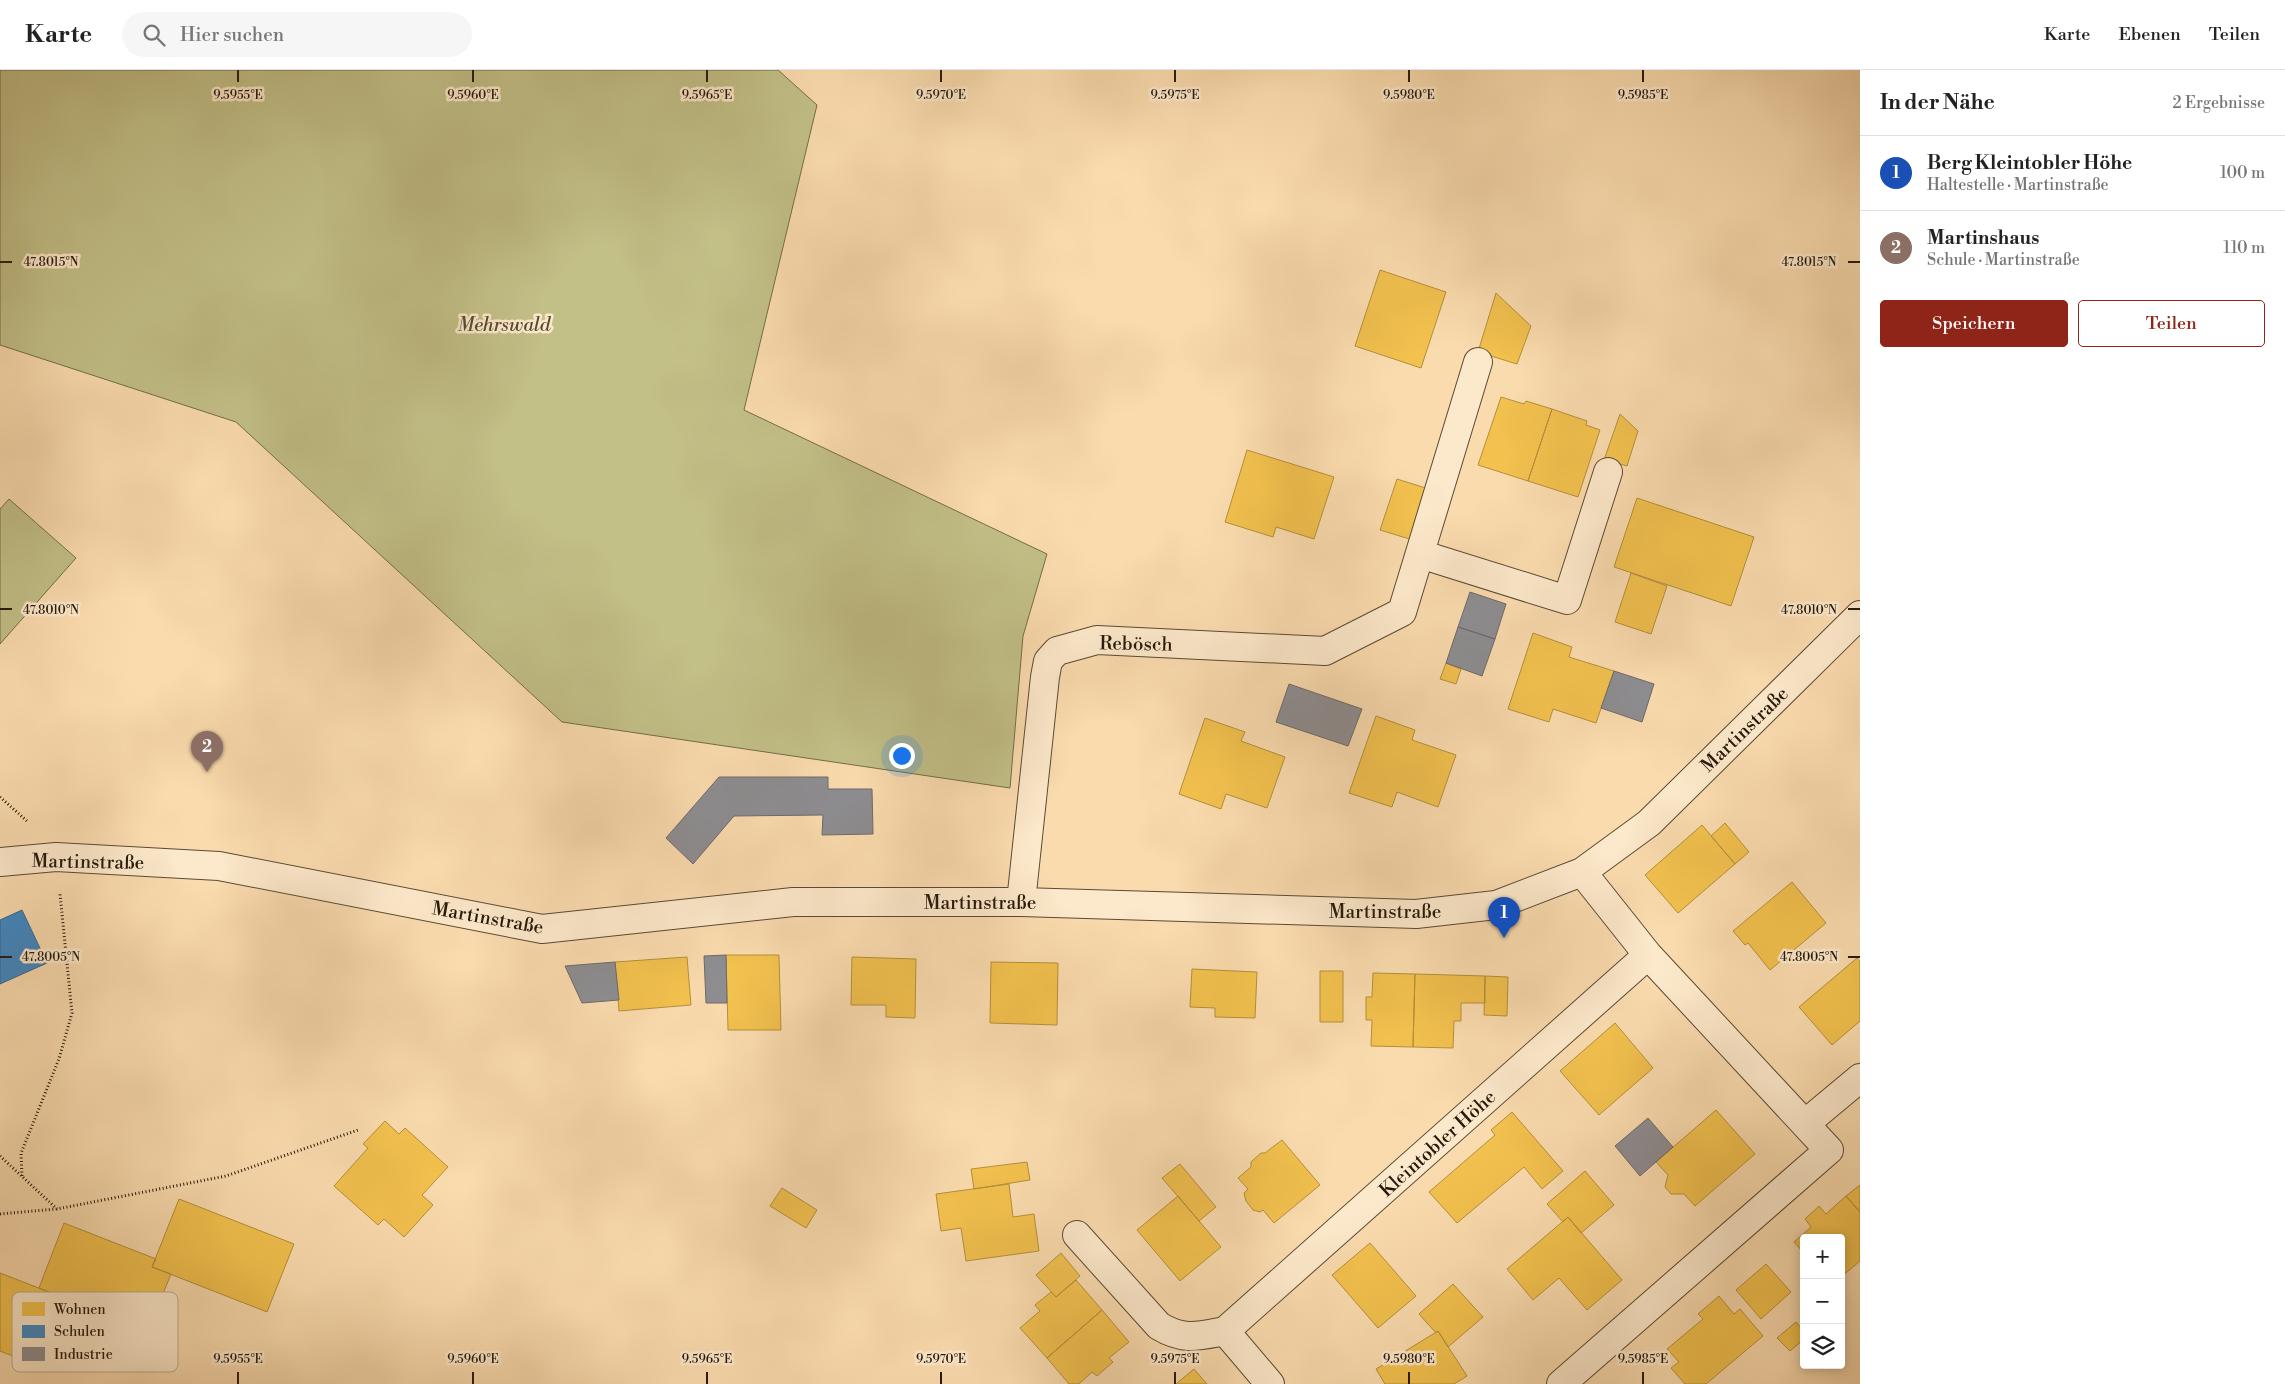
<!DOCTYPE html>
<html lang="de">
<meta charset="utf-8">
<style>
:root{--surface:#fff;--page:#f6f6f6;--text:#222;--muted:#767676;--line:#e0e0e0;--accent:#8f2418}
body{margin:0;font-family:"Libre Bodoni",serif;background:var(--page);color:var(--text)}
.controls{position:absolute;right:15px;bottom:15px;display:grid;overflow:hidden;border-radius:5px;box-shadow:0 2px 12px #0003}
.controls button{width:45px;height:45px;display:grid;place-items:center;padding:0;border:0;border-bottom:1px solid var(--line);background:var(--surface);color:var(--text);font:25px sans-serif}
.you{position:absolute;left:901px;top:685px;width:18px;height:18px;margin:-12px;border:4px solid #fff;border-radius:50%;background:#1a73e8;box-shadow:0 0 0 8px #1a73e833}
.badge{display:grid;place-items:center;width:32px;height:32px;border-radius:50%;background:var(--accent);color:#fff;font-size:16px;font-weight:700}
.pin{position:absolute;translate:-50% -41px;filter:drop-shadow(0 1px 2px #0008)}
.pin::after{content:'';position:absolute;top:26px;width:18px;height:15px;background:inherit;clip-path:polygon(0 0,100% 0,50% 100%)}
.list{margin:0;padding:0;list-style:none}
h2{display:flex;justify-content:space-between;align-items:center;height:65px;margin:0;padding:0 20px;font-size:21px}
h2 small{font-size:16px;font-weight:400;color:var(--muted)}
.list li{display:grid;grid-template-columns:32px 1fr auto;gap:15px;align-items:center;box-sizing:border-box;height:75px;padding:0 20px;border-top:1px solid var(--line)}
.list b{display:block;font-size:19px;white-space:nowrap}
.list p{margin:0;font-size:16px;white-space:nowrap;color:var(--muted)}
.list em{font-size:16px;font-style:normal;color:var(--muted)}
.actions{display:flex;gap:10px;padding:15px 20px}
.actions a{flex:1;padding:11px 0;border:1px solid var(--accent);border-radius:5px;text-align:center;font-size:18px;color:var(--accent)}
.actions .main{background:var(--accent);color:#fff}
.icon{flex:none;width:28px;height:28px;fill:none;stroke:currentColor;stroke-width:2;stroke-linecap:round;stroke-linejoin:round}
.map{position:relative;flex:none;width:1860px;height:1314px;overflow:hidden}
header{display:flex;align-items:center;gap:30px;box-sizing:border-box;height:70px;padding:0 25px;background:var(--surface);border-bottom:1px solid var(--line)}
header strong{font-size:24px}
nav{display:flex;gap:28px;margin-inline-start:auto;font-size:18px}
.search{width:350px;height:45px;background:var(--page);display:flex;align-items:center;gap:12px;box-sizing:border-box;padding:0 18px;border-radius:28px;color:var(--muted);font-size:19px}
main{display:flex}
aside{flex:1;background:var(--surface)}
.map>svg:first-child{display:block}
.green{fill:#c2bf87;stroke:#746c4a}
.homes{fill:#f2c14e;stroke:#b48f3a}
.schools{fill:#3f88c5;stroke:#37678e}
.industry{fill:#8d8d92;stroke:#6e6a6a}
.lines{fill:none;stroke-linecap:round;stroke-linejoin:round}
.minor-casing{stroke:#5a4a34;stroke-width:30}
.path{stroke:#25190c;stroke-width:3;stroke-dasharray:1 2.5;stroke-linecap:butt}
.minor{stroke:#fce8ca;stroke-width:28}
.ticks{fill:none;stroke:#25190c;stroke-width:2}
.labels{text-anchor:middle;stroke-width:5;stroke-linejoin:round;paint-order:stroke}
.park-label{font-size:19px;font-style:italic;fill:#544b31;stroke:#fce8ca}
.street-label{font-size:19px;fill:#25190c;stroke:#fce8ca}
.key{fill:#fce8ca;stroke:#bcaa91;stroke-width:1}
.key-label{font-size:14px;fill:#25190c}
.ticks-label{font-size:12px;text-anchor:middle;fill:#25190c;stroke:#fce8ca;stroke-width:5;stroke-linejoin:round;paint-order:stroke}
</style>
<header>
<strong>Karte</strong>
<div class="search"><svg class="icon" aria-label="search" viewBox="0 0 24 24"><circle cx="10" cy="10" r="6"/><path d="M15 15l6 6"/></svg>Hier suchen</div>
<nav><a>Karte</a><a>Ebenen</a><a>Teilen</a></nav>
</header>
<main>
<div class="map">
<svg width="1860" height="1314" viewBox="0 0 1860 1314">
<rect width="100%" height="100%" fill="#fadbae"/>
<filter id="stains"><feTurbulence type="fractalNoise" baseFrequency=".004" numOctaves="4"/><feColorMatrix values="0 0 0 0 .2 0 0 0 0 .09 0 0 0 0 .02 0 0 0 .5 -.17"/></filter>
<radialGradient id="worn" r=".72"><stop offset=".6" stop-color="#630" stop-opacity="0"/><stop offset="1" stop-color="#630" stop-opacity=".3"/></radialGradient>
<path class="green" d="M0,0h778l39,35 -73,305 303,144 -24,82 -13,152 -448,-66 -326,-300 -236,-77z
M9,429l67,59 -76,86v-135z"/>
<path class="homes" d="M1380,200l66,22 -25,76 -66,-22z
M1496,223l35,33 -14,38 -39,-12z
M1501,327l23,7 2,-3 26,8 -24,72 -50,-16z
M1552,339l35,12 -1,4 14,5 -22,67 -50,-16z
M1620,344l18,17 -11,35 -23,-6z
M1247,380l87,27 -20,62 -38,-12 -3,10 -48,-15z
M1397,409l35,11 -16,51 -36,-11z
M1637,428l117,39 -23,69 -117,-39z
M1631,503l36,13 -16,48 -36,-12z
M1533,563l39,14 -3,10 45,14 -18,52 -43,-14 -4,13 -41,-13z
M1446,593l15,6 -5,15 -16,-5z
M1376,646l39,14 -3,10 44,15 -18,52 -41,-15 -5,15 -43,-14z
M1205,648l40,14 -4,9 44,16 -18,51 -41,-14 -5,15 -42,-15z
M1725,753l24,29 -14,12 -24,-28z
M1702,755l33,39 -57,49 -33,-38z
M1792,812l34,41 -56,47 -22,-27 -3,2 -12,-14z
M726,885h53l2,75h-53z
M687,887l4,48 -72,6 -4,-49z
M852,887l64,2 -1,59 -29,-1v-12h-35z
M1857,888l3,4v59l-28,24 -33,-38z
M991,892l67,1 -1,62 -67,-2z
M1192,899l65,3 -2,46 -40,-1v-9l-25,-1z
M1320,901h23v51h-23z
M1373,903l42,1 -2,73 -42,-1 1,-26h-6v-23h6z
M1415,904l70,2v27h-24v18h-7l-1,27 -40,-1z
M1485,906l23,1 -1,39 -23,-1z
M1615,953l38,45 -54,47 -39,-44z
M1716,1040l39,44 -60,52 -11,-12h-13l-6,-7 3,-12 -12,-13z
M1512,1042l51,59 -21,18 -18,-22 -67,56 -28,-31 66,-57 -4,-5z
M385,1051l14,13 6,-6 43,39 -26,28 11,10 -29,32 -20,-18 -6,6 -44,-39 34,-38 -5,-4z
M1282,1070l38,45 -46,38 -11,-13 -3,2 -7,-2 -7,-9 -2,-8 4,-4 -10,-11 13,-11v-5l10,-9h4z
M1027,1092l3,18 -56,9 -3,-20z
M1180,1094l36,43 -17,14 -37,-43z
M1585,1101l29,34 -33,28 -13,-16 -5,5 -16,-18z
M1009,1114l4,33 21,-3 5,37 -73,10 -5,-33 -20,3 -5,-37z
M1860,1115v27l-14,-16z
M782,1118l35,22 -11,18 -36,-22z
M1178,1126l43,51 -41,34 -43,-51z
M1846,1126l14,16v49l-19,16v-39h-37v15l-10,-11 17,-15 -6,-8 14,-13 7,8z
M179,1129l115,45 -27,68 -115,-45z
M1568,1147l54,63 -35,30 -28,-32 -26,22 -26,-31z
M64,1153l92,36 -4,8 19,7 -23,57 -109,-43z
M1370,1173l46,53 -38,32 -46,-53z
M1061,1183l19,23 -24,21 -20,-22z
M1766,1194l25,28 -30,27 -25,-29z
M0,1203l62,24 -27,68 -35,-14z
M1076,1210l26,30 -55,48 -27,-30 20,-17 -5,-6 16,-13 5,5z
M1453,1214l30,33 -35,30 -10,-16 -2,2 -17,-19z
M1719,1226l15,18 6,-5 23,27 -57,48h-21l-14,-16 8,-6 -12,-13 36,-30 -5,-5z
M1102,1240l27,32 -20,16 4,4 -16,14 -5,-4 -13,12h-10l-22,-26z
M1796,1252l8,9v8l-14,12 -13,-13z
M1438,1261l29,45 -13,8h-69l-9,-15z
M1194,1299l13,15h-31z"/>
<path class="schools" d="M22,840l25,53 -47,21v-64z"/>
<path class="industry" d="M1470,522l36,12 -11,35 -37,-12z
M1458,557l37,12 -13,37 -36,-13z
M1614,601l40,13 -12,38 -41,-14z
M1289,614l73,25 -14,37 -72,-24z
M719,707h109v12h44l1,45 -51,1 1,-20 -89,1 -41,48 -27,-26z
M726,885l1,48h-21l-2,-47z
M615,892l4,38 -37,3 -17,-37z
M1648,1048l25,29 -33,29 -25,-30z"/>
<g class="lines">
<g class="minor-casing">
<path id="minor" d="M1420,484l147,46 41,-128
M0,792l56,-5 163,9 323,63 251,-27h228l395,12 80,-9 86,-33 67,-49 211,-208
M1021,832l24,-225 3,-16 9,-10 40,-11 228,11 77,-39 76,-250
M1806,1053l54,-45
M1077,1165l82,91c25,15 39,10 66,5
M1270,1314l-45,-53 423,-376
M1561,1314l268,-234 -181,-195 -66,-83"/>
</g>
<path class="path" d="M0,727l28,25
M0,1086l57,53 169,-33 132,-46
M22,1106l-1,-23 38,-94 13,-46 -12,-119
M0,1144l56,-5"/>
<use href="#minor" class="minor"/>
</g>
<path class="ticks" d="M238,0v12M473,0v12M707,0v12M941,0v12M1175,0v12M1409,0v12M1643,0v12M0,192h12M1848,192h12M0,539h12M1848,539h12M0,887h12M1848,887h12M238,1302v12M473,1302v12M707,1302v12M941,1302v12M1175,1302v12M1409,1302v12M1643,1302v12"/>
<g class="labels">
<g class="park-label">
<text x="504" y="261">Mehrswald</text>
</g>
<g class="street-label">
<text transform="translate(1136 573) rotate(1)" y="7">Rebösch</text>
<text transform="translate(1744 659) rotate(-44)" y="7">Martinstraße</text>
<text transform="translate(88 791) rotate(1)" y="7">Martinstraße</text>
<text x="980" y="839">Martinstraße</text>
<text x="1385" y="848">Martinstraße</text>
<text transform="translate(488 847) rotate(10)" y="7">Martinstraße</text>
<text transform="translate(1437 1073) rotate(-42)" y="7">Kleintobler Höhe</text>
</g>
</g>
<rect x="12" y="1222" width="166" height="80" rx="8" class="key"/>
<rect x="22" y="1232" width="23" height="14" fill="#f2c14e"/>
<rect x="22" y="1255" width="23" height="13" fill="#3f88c5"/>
<rect x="22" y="1277" width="23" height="14" fill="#8d8d92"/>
<g class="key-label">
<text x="54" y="1244">Wohnen</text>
<text x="54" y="1266">Schulen</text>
<text x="54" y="1289">Industrie</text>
</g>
<g class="ticks-label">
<text x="238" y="29">9.5955°E</text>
<text x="473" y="29">9.5960°E</text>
<text x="707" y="29">9.5965°E</text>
<text x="941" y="29">9.5970°E</text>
<text x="1175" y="29">9.5975°E</text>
<text x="1409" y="29">9.5980°E</text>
<text x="1643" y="29">9.5985°E</text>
<text x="51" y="196">47.8015°N</text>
<text x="1809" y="196">47.8015°N</text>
<text x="51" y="544">47.8010°N</text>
<text x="1809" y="544">47.8010°N</text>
<text x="51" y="891">47.8005°N</text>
<text x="1809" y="891">47.8005°N</text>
<text x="238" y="1293">9.5955°E</text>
<text x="473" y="1293">9.5960°E</text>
<text x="707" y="1293">9.5965°E</text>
<text x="941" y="1293">9.5970°E</text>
<text x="1175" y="1293">9.5975°E</text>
<text x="1409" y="1293">9.5980°E</text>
<text x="1643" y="1293">9.5985°E</text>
</g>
<rect width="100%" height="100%" filter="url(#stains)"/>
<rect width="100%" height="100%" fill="url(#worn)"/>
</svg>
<div class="controls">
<button>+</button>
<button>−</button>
<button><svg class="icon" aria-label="layers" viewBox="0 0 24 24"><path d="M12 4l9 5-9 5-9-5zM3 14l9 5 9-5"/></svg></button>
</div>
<div class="you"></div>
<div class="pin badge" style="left:1504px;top:868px;background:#1a4fb4">1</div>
<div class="pin badge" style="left:207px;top:702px;background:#8d6e63">2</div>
</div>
<aside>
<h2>In der Nähe<small>2 Ergebnisse</small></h2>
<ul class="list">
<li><span class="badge" style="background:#1a4fb4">1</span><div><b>Berg Kleintobler Höhe</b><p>Haltestelle · Martinstraße</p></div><em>100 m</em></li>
<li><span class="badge" style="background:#8d6e63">2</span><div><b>Martinshaus</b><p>Schule · Martinstraße</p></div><em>110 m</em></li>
</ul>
<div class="actions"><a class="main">Speichern</a><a>Teilen</a></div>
</aside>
</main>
